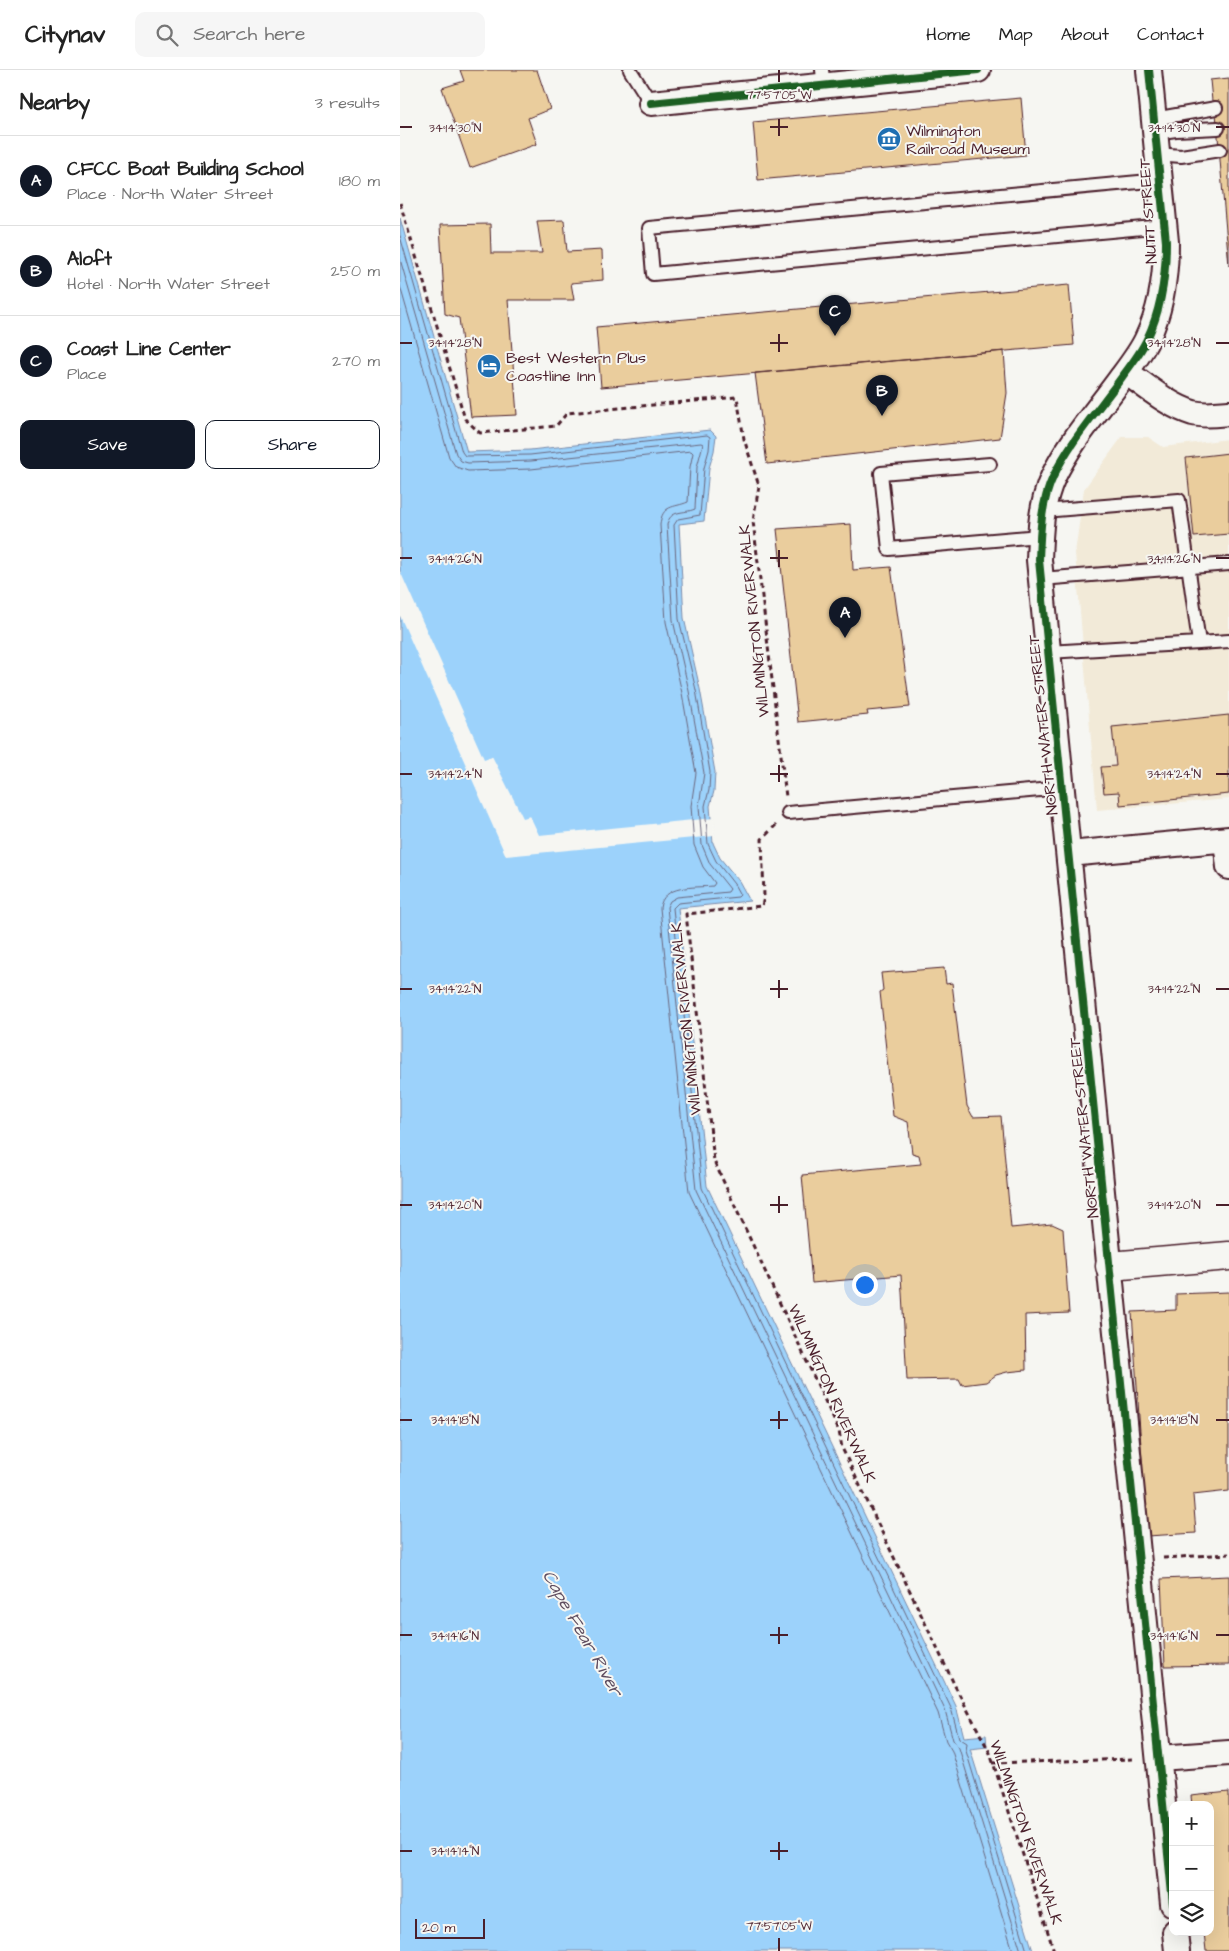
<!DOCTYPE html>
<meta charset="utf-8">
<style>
:root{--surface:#fff;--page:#f6f6f6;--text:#222;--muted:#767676;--line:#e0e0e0;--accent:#111827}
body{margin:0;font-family:"Architects Daughter",sans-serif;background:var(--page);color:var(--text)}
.controls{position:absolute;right:15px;bottom:15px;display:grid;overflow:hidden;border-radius:10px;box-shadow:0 5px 20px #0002}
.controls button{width:45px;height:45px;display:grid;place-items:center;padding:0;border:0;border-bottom:1px solid var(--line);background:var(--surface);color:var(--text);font:25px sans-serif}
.scale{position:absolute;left:15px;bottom:12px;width:70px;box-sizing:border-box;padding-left:5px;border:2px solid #4a1f2b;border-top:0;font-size:14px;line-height:18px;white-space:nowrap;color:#4a1f2b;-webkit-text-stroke:4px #f6f6f2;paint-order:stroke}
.you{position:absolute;left:464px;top:1214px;width:18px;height:18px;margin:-12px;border:4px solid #fff;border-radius:50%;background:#1a73e8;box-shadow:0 0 0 8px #1a73e833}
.badge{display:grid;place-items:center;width:32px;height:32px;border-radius:50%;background:var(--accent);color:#fff;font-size:16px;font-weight:700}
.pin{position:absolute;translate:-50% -41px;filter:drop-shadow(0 1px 2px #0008)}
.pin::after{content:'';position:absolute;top:26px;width:18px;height:15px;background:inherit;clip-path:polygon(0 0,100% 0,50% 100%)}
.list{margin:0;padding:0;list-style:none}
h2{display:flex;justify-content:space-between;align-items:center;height:65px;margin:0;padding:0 20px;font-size:21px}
h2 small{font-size:16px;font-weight:400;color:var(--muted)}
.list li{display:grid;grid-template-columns:32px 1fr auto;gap:15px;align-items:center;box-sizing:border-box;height:90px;padding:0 20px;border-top:1px solid var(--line)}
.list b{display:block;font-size:19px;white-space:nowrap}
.list p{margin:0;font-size:16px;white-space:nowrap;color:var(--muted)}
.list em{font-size:16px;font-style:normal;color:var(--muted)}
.actions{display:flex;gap:10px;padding:15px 20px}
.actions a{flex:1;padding:11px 0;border:1px solid var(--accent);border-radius:10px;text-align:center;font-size:18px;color:var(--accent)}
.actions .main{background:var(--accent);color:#fff}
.icon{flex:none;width:28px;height:28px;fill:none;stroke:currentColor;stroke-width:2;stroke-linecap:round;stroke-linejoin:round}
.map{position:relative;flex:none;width:829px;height:1881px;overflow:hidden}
header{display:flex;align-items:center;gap:30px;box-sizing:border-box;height:70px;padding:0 25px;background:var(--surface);border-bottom:1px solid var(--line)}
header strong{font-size:24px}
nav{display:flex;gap:28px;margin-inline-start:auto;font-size:18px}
.search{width:350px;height:45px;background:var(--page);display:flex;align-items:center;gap:12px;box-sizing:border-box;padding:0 18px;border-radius:10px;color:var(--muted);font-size:19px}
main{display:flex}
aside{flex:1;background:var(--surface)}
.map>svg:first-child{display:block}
.built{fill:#f2ead8}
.water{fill:#9cd2fb;stroke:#7b8aa8}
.pier{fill:#f6f6f2}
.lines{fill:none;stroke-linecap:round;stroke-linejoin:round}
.shore{stroke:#6b677e;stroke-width:1}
.building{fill:#eacd9d;stroke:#4a1f2b}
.lane-casing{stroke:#4a1f2b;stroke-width:16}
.street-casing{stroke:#4a1f2b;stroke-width:28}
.secondary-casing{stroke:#4a1f2b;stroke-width:31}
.path{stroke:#4a1f2b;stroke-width:3;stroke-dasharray:5 4;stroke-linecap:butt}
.lane{stroke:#f6f6f2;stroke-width:12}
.street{stroke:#f6f6f2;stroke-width:24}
.secondary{stroke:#f6f6f2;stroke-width:28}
.cycleway-casing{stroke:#f6f6f2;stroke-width:11}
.cycleway{stroke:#1b5e20;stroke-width:8}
.ticks{fill:none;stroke:#4a1f2b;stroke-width:2}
.labels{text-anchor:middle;stroke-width:4;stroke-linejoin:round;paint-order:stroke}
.poi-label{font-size:16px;fill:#4a1f2b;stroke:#f6f6f2;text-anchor:start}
.street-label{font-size:16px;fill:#4a1f2b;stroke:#f6f6f2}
.water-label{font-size:18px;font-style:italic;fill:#5e4c5f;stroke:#f6f6f2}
.ticks-label{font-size:12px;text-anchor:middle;fill:#4a1f2b;stroke:#f6f6f2;stroke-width:4;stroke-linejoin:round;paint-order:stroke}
</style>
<header>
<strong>Citynav</strong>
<div class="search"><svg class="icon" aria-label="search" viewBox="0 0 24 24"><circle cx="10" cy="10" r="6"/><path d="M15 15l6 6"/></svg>Search here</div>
<nav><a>Home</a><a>Map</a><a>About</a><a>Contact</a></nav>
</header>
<main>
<aside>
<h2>Nearby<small>3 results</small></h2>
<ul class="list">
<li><span class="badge">A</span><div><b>CFCC Boat Building School</b><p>Place · North Water Street</p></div><em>180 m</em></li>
<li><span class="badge">B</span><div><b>Aloft</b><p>Hotel · North Water Street</p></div><em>250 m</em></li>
<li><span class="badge">C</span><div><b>Coast Line Center</b><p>Place</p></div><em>270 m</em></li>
</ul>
<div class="actions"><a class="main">Save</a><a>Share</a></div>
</aside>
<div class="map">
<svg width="829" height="1881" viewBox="0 0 829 1881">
<rect width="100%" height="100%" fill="#f6f6f2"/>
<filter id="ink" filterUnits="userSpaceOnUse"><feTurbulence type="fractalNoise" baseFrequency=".02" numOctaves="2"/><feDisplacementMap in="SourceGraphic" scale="10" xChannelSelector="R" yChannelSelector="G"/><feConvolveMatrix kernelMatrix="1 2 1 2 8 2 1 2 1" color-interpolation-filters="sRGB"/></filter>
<g filter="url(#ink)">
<path class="built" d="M722,367h26l15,10 66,-8v360l-132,11 -22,-257 9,-64z"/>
<path class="water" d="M0,148l67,234 63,-2 180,-20 6,6 -2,15 -5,17 -5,53 -25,3 5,94 16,71 15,83 -1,19 -4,15 3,37 7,15 19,23 11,20 -72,7 29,278 249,520 8,31 22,-2 1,12 -17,2 63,202h-633z"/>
<path class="pier" d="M0,501l84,188 8,-3 31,62 7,-2 9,19 175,-17 1,18 -209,20 -106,-240z"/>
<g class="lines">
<path class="shore" d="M0,166l62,216 3,4 65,-1 177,-20 3,2 -1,13 -5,18 -4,47 -22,4 -4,6 5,94 17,71 14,82 -1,18 -4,16 3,38 8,17 18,23 6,11 -2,2 -60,6 -5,5 29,280 249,520 8,30 8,5 -1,8 61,200
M0,189l56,195 5,7 7,2 63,-2 170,-18 2,1 -6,23 -2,42c-11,5 -25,0 -28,16l6,95 16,71 15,82 -5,33 3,39 8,19 20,25 -2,3 -51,5 -7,4 -3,6 29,283 249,520 8,30 6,8 62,203
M0,216l49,171 7,10 12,4 63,-2 160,-18 2,2 -3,14 -2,35c-14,6 -26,2 -28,23l6,97 16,71 14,80 -5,33 3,39 9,22 12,16 -2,3c-19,2 -50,-2 -53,22l29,284 249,521 8,28 6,10 61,200"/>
</g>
<path class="building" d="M60,0h77l13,39 -22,9 9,26 -67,24 -28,-80 22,-7z
M829,8v188l-14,-165h-3l-2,-21z
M621,28l5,57 -268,25 -5,-58z
M164,150l3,32 35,-2 1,30 -32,3 3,17h-66l9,115 -46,2 -12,-99 -14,-4 -5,-89 50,-1 1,29h51l-5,-32z
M669,215l5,60 -473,42 -5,-60z
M604,281l3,42 -7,45 -233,26 -12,-91z
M829,383v81l-35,3 -8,-79z
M451,454l2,46 38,-3 19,140 -43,4 1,4 -70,7 -21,-193z
M829,645v79l-109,11 -1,-13 -15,1 -3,-26 15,-1 -4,-39z
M544,898l2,16 6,-1 15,123 6,11 28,-1 10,112 41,-4 11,5 6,84 -44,2 1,55 -19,2 -11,3 -10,7 -24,3 -3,-6 -52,1 -6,-105 -89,8 -10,-108 119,-11 -2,-9 -7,-2 -4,-31 -15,-6 -13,-124 3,-2 -2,-17z
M829,1222v199l-36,4 3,38 -49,3 -15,-224 44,-2v-16z
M829,1506v89l-64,1 -4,-87z
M829,1722v159h-23l-2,-19h6v-127h-18l-1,-9z"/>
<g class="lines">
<g class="lane-casing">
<path id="lane" d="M230,0l21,33
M422,0l2,16
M754,49l62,-11
M755,63l21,-3 42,-2
M757,84l24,2 39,-6
M760,110l-511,48 4,46 511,-48
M590,394l-109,9 8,76 151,-13
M643,441l136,-11 20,143 -151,9
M641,509l188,-15
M799,573l30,-2
M388,743l274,-25"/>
</g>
<g class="street-casing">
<path id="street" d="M749,0l17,172c0,33 -4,66 -19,97 -6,13 -16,26 -25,38 -23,32 -52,64 -69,100 -12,26 -13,55 -14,83l134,1344
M251,33l327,-33
M726,302c20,14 43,34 67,41 12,3 24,1 36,0
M826,770l3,27
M669,784l160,-15
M759,1688l70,-5
M775,1862l2,19"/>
</g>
<g class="secondary-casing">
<path id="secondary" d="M710,1196l119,-10"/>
</g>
<path class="path" d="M0,133l65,216 15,14 76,-7 11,-13 170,-16 7,42 15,47 -6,35 33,276
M376,755l-14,14 2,58 -2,9 -76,8 28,247 125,270 3,17 113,238 35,67 64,198
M763,1488l66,-4
M593,1693l142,-4"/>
<use href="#lane" class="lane"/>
<use href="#street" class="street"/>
<use href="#secondary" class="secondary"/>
<g class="cycleway-casing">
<path id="cycleway" d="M749,0l17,172c0,33 -4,66 -19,97 -6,13 -16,26 -25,38 -23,32 -52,64 -69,100 -12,26 -13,55 -14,83l134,1344
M251,33l327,-33"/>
</g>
<use href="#cycleway" class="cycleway"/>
</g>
</g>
<path class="ticks" d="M379,0v12M379,49v17M0,57h12M370,57h18M816,57h13M379,264v18M0,273h12M370,273h18M816,273h13M379,480v17M0,488h12M370,488h18M816,488h13M379,695v17M0,704h12M370,704h18M816,704h13M379,910v18M0,919h12M370,919h18M816,919h13M379,1126v17M0,1135h12M370,1135h18M816,1135h13M379,1341v18M0,1350h12M370,1350h18M816,1350h13M379,1557v17M0,1565h12M370,1565h18M816,1565h13M379,1772v18M0,1781h12M370,1781h18M379,1868v13"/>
<defs>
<g id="museum-disc" transform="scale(1.25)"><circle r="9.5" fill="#1f6fb2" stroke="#f6f6f2"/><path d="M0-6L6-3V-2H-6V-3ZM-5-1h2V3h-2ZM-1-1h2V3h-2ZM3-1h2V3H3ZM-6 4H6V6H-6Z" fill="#fff"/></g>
<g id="hotel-disc" transform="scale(1.25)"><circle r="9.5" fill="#1f6fb2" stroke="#f6f6f2"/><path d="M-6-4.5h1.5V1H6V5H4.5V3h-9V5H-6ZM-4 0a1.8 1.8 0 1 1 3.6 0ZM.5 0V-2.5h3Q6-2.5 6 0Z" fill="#fff"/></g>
</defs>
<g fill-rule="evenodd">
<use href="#museum-disc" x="489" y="69"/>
<use href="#hotel-disc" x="89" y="296"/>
</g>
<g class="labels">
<g class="poi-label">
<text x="506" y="66">Wilmington<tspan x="506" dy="18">Railroad Museum</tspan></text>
<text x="106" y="293">Best Western Plus<tspan x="106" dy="18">Coastline Inn</tspan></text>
</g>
<g class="street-label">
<text transform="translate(747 141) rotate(-94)" y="6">NUTT STREET</text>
<text transform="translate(353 551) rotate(-96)" y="6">WILMINGTON RIVERWALK</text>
<text transform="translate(642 655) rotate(-96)" y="6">NORTH WATER STREET</text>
<text transform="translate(285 949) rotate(-96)" y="6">WILMINGTON RIVERWALK</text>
<text transform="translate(683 1058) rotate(-96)" y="6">NORTH WATER STREET</text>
<text transform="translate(433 1323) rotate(66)" y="6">WILMINGTON RIVERWALK</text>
<text transform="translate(627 1762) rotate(71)" y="6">WILMINGTON RIVERWALK</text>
</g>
<g class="water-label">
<text transform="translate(183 1563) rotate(60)" y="6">Cape Fear River</text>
</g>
</g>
<g class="ticks-label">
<text x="379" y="29">77°57'05"W</text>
<text x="55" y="62">34°14'30"N</text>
<text x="774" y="62">34°14'30"N</text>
<text x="55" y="277">34°14'28"N</text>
<text x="774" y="277">34°14'28"N</text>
<text x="55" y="493">34°14'26"N</text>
<text x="774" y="493">34°14'26"N</text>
<text x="55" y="708">34°14'24"N</text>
<text x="774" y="708">34°14'24"N</text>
<text x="55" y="923">34°14'22"N</text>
<text x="774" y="923">34°14'22"N</text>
<text x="55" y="1139">34°14'20"N</text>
<text x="774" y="1139">34°14'20"N</text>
<text x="55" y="1354">34°14'18"N</text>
<text x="774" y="1354">34°14'18"N</text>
<text x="55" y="1570">34°14'16"N</text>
<text x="774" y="1570">34°14'16"N</text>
<text x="55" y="1785">34°14'14"N</text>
<text x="379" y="1860">77°57'05"W</text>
</g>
</svg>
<div class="controls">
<button>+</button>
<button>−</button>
<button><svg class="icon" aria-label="layers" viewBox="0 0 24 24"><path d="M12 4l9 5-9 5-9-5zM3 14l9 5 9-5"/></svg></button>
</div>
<div class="scale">20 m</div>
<div class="you"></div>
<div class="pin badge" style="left:445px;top:568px">A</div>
<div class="pin badge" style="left:482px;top:346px">B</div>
<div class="pin badge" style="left:435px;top:266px">C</div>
</div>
</main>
